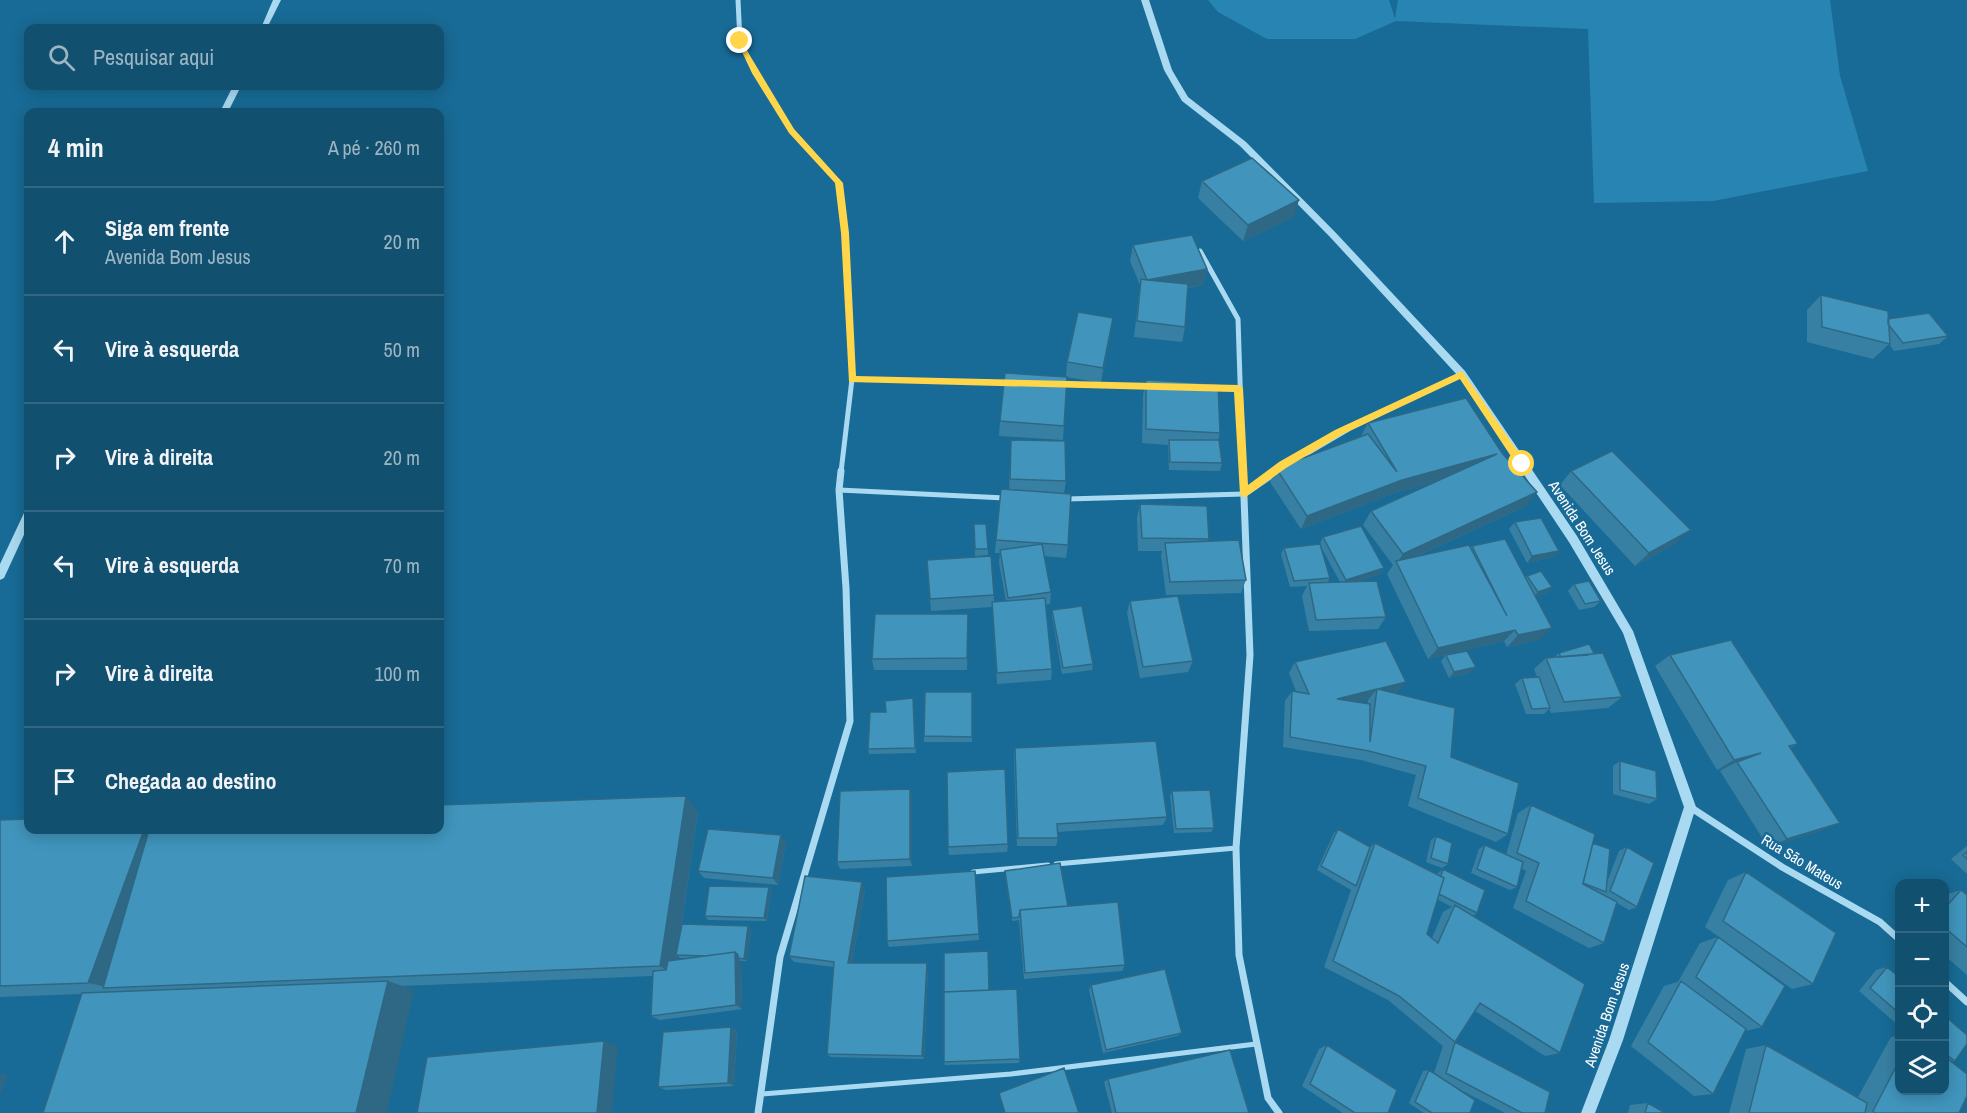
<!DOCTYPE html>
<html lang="pt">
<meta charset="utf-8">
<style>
:root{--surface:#125070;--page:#1f5a78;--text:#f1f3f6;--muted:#9cb5c3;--line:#316783}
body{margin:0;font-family:"Archivo Narrow",sans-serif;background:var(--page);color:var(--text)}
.controls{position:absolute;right:18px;bottom:18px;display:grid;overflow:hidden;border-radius:12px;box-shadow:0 3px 15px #0003}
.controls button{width:54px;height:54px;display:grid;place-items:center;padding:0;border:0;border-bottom:2px solid var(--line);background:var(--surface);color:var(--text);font:30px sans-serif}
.stop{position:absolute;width:18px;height:18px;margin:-14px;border:4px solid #ffd54a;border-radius:50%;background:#fff}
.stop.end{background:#ffd54a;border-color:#fff;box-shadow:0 2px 6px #0008}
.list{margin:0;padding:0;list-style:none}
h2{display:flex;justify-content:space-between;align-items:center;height:78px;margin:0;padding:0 24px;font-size:26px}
h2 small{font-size:20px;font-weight:400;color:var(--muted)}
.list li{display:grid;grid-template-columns:39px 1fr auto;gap:18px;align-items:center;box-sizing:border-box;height:108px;padding:0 24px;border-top:2px solid var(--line)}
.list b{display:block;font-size:22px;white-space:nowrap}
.list p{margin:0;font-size:20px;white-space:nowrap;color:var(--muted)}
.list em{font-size:20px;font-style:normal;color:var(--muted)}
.icon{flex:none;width:33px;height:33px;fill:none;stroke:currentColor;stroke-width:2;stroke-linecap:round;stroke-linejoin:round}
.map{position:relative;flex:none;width:1967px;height:1113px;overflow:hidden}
.search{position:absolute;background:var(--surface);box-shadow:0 3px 15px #0003;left:24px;top:24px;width:420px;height:66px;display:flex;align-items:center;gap:15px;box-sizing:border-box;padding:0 21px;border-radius:12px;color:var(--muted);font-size:22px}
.panel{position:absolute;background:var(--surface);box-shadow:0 3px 15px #0003;left:24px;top:108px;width:420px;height:726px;border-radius:12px}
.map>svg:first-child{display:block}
.green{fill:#2885b3}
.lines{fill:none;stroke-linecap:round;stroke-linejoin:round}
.service-far1{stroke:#aadaf1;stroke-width:4}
.service{stroke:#aadaf1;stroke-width:5}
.minor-far1{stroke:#aadaf1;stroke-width:5}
.minor{stroke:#aadaf1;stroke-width:7}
.tertiary{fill:#aadaf1;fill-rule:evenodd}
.wall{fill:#3880a3;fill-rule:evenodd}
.shaded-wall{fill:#2e6884}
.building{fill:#4195bd;stroke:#2e6884;stroke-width:1.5;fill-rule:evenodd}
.route{fill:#ffd54a}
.labels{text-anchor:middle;stroke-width:5;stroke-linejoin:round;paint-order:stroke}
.street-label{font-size:15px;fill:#fff;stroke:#186b96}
</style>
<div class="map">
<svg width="1967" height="1113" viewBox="0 0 1967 1113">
<rect width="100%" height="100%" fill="#186b96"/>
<path class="green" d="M1208,0h181l6,19 3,-19h432l10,76 28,95 -155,30 -119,2 -6,-174 -192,-8 -41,18h-88l-49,-27z"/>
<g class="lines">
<path class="service-far1" d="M852,379l156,4
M1062,384l87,2
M1215,388h24"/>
<path class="service" d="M839,490l166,8
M1067,499l177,-5
M1056,864l180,-16
M973,872l75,-7
M762,1094l249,-20 245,-30"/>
<path class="minor-far1" d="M738,0l2,41 15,32 37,58 47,52 6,50 7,146 -11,93
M1200,251l38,68 5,153
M1275,472l75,-44 112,-54"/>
<path class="minor" d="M1243,471l7,184 -14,193 3,107 29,143 11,15
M1244,494l33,-23
M1690,807l92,60 98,55 20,18
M1944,981l23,21
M758,1113l22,-156 70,-236 -4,-133 -7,-98 2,-19"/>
<path class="tertiary" d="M273,0h8l-14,28h-6z
M1141,0h8l23,70 16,27 58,45 90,91 129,138 112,165 56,95 63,176 -73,233 -28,73h-14l28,-73 75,-233 -61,-174 -54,-91 -110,-165 -129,-140 -90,-91 -58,-45 -18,-31z
M233,86h8l-13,26h-8z
M28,512v14l-24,52 -4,2v-16l24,-51z"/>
</g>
<path class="wall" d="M1202,181l92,36 -51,24 -45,-43z
M1133,245l74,24 -4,16 -15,3 -3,39 -3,15 -48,-5 6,-52 -10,-24z
M1821,295l67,24 60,17 -9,8 -45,7 -5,-7 -16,15 -66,-17v-32z
M1111,333l-10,50 -34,-6 -4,63 -64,-4 1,-15 66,-44 1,-15z
M1146,380l74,53 -2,7 4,23 -2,8 -51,-1 -1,-25 -26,-2 1,-48z
M1368,423l158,83 -111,51 55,-9 2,-2 53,32 2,-2 25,11 -6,6 -11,4 4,43 -32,7 -3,-6 -76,18 -41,-85 6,-9 -30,-40 8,-14 64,-29 -41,11 -93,36 -31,-47 6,-14 85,-32z
M1011,440l55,41 -2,13 4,51 -2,13 -22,-2 7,36 -1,12 -4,1 6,64 -1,11 -54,4 -5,-77 -61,4 -1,-12 64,-4v7l12,-1 -7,-38 1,-10h-5l1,-13 13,-50z
M1571,471l105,72 -41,23 -75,-81z
M1140,504l69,35 -1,2 38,39 -5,13 -75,2 -5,-39 1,-5h-24l-1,-33z
M1515,522l44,29 -6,6 -26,6 -18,-34z
M974,524l14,25v6l-13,1z
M1323,537l61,31 -4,6 -25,8 31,35 -8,12 -69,2 -7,-35 5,-10 -17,1 -9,-33 3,-6 36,-4zM1320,545l20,37 -13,1 3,-5z
M1574,584l27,17 -7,6 -15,3 -11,-19z
M1130,601l63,60 -5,11 -48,6 -13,-65z
M1052,610l41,54 -1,6 -30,4 -10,-58z
M968,625l-1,45h-93l-2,-11z
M1559,653h35l-1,1 29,43 -14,11 -57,5 -2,-4 -5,5h-18l-11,-30 7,-6 15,-1 -3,-8 12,-11h7z
M1446,655l24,18 -21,5 -8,-17z
M1670,655l128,89 -8,4 50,75 -20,8 -52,16 -48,-76 7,-4 -10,3 -62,-104z
M1295,662l102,31h-1l55,64 57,77 -12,8 -88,-36 8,-31 -55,-15 -78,-13 2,-46 7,-10h4l-7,-18zM1368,700v4l-10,-2z
M972,692v50h-48v-6z
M913,698l3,55 -47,1 -1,-5z
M1015,748l152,69 -4,8 -106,7 1,6 -2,8h-39l-3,-88z
M1620,761l37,38 -8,5 -36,-10v-28z
M910,789l2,9v68l-72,3 -3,-7z
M1172,791l42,37 -3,4 -37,1 -4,-37z
M1531,805l62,38 14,39 12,-31 8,-4 10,60 -8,3 -12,-7 -13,40 -15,5 -76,-40 13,-37 -5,-3 -4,19 -7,3 -39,-17 8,-24 6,-4 21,10 12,-42z
M698,812l-18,124 68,-10 3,4 -4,31h-6l1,48 -82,11 -9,-4 1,-40 -251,10 13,4 -332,4 -82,3v-177zM677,955l3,3h11l-15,2z
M1338,829l32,18 5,-4 62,31 6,-5 34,44 -4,3 87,137 -15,3 -70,-45 -20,31 -12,4 -55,-46 -64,-33 27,-77 -34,-20 17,-37zM1437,899l15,8 -9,5 -11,26 -5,-4z
M1436,836l12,28 -6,4 -16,-6 5,-22z
M786,843l-8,42 -74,-7 -6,-7z
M1008,844l-1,8 -58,3 -1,-8z
M1967,846v28l-16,-15z
M975,871l4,69 -90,7 -2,-6z
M1005,871l63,35 57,59 -3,6 -98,8 -5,-59 -7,1 -7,-46z
M1746,872l67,112 -21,5 -87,-62 23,-47z
M769,887l2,3 -4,31 -59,-1 -3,-4z
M865,889l-13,74 76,6 -4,90 -93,-2 -4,-3 7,-87 -40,-5 -5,-6z
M1961,890l6,5v80l-23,-20v-60z
M1718,937l44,90 -17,4 -32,63 -19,2 -63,-50 33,-60 14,-4 22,-39z
M1887,967l12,10v49l-40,-35 17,-21z
M1091,985l91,48 -5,3 -74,17 -14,-63z
M989,990l31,69 -1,4 -74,2 -1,-3z
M1944,1015l11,46 -4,1 8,51h-230l17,-64 20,-4 92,52 33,-60 8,-1v54h45z
M731,1027l6,4 -3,55 -68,4 -8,-3z
M1455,1042l90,71h-40l-50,-26 15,26h-46l-15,-10 14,-32 6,-1 5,3 9,-27z
M1327,1045l61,68h-45l-41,-27 17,-37z
M1108,1079l141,34h-137l-8,-31z
M1648,1103l17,10h-37l2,-8z"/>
<path class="shaded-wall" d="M1299,200l-5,17 -51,24 5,-16z
M1207,269l-4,16 -59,10 3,-15z
M1113,318l-2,15 -10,50 2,-15z
M1497,454l-9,14 -94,25 -93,36 6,-13 95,-36z
M1537,492l-11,14 -129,59v-2l6,-9z
M1691,530l-15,13 -41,23 14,-13z
M1559,551l-6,6 -26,6 5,-7z
M1384,568l-4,6 -38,12 4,-6z
M1552,587l-6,6 -14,5 6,-6z
M1552,628l-13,12 -32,7 11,-12z
M1515,630l-11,11 -76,18 10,-11z
M1476,667l-6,6 -21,5 5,-6z
M1406,682l-9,11 -21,5 2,-9z
M1377,689l-9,11 -38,9 7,-10z
M1761,753l-24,9 -10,5 -10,3 17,-10z
M910,789l2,9v68l-2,-7z
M686,796l12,16 -24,163 -14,-9z
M1840,823l-20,8 -52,16 19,-8z
M144,830h38l-75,157 -19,-4z
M781,835l5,8 -8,42 -5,-7z
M862,882l3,7 -14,79 -3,-5z
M769,887l2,3 -4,31 -3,-3z
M748,926l3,4 -4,31 -3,-2z
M735,952l6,6h-3l3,3 1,48 -6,-4z
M927,963l1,6 -4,90 -2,-3z
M388,981l26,9 -27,123h-31z
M731,1027l6,4 -3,55 -6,-3z
M604,1041l14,5 -6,67h-15z
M0,1074l8,1 -8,20z"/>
<path class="building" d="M1252,158l47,42 -51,25 -46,-44z
M1192,235l15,34 -60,11 41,4 -3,43 -48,-6 4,-42 6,1 -14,-35z
M1821,295l67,16 2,33 -68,-17z
M1078,312l35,6 -10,50 -36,-6z
M1929,313l19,23 -45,7 -15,-19v-5z
M1005,373l62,4 -3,49 -64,-5z
M1146,380l72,4 2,49 -74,-4z
M1466,398l36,55 35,39 -134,62 -32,-43 126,-57 -95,26 -95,36 -31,-48 92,-34 29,38 -29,-49z
M1011,440l54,1 1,40 -56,-2z
M1169,440h50l3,23 -52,-1z
M1612,451l79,79 -42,23 -78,-82z
M1001,489l70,5 -3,51 -72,-5z
M1140,504l67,2 2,33 -67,-1z
M1541,518l18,33 -27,5 -17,-34z
M974,524h12l2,25h-13z
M1361,526l23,42 -38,12 -23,-43z
M1505,539l47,89 -34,7 -3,-5 -77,18 -42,-87 73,-16 38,71 -35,-70z
M1239,540l7,40 -76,2 -5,-39z
M1042,544l9,48 -43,6 -8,-48z
M1320,544l10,34 -36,3 -10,-33z
M991,556l3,39 -64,4 -3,-39z
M1541,571l11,16 -14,5 -11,-16z
M1377,581l9,36 -70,3 -7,-37z
M1589,581l12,20 -16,3 -11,-20z
M1178,596l15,65 -50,6 -13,-66z
M1045,598l7,71 -55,4 -5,-71z
M1082,606l11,58 -30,4 -11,-58z
M875,614h93l-1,44 -95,1z
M1731,640l67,104 -9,2 51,77 -53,16 -50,-77 24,-9 -27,7 -64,-105z
M1386,641l20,41 -28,7 77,19 -4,49 68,26 -11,51 -90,-36 8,-32 -57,-15 -79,-14 2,-46 17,3 -14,-32zM1377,689l-7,53v-38l-33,-5z
M1589,644l5,9 -6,2 -27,2 -2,-4z
M1467,651l9,16 -22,5 -8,-17z
M1603,653l19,44 -58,5 -18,-44z
M1539,677l11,31 -18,1 -10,-31z
M925,692h47v45l-48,-1z
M913,698l2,50 -47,1 2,-37h16l-1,-11z
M1156,741l11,76 -110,7 1,14h-40l-3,-90z
M1620,761l36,10 1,28 -37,-9z
M1005,769l3,75 -60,3 -1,-75z
M910,789v70l-73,3 3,-71z
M1210,790l4,38 -38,1 -4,-38z
M686,796l-26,170 -557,22 46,-158h291v-25z
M1531,805l64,29 -12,50 34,18 -13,41 -78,-42 13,-38 -22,-10z
M28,819v11h116l-56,153 -88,3v-166z
M708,829l73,6 -8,43 -75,-7z
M1338,829l32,18 -14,39 -35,-20z
M1436,836l16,7 -4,21 -17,-6z
M1375,843l69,35 -17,56 11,9 17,-38 130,79 -25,69 -80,-50 -25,39 -56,-46 -66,-35z
M1593,843l17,6 -4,43 -23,-9z
M1485,845l38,17 -6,25 -40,-18z
M1627,847l27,16 -17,44 -27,-16z
M1967,852v7l-4,-4z
M1060,863l8,43 -48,4 -1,7 -7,1 -7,-47z
M1443,869l42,21 -8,23 -38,-19 5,-16 -3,-2z
M975,871l4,63 -92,7 -1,-64z
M1746,872l90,61 -23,51 -90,-63z
M805,876l57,6 -14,81h79l-5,93 -95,-2 7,-92 -45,-6z
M709,886l60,1 -5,31 -59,-2z
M1961,890l6,5v52l-23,-20v-18z
M1118,902l7,63 -100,8 -5,-63z
M682,924l66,2 -4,33 -6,-1v-3l-3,-3 -30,4 -29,-1z
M1718,937l67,49 -23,41 -66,-50z
M988,951l1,39 -45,2v-39z
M735,952l1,53 -85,11 2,-45 13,-1 2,-9z
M1887,967l12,10v36l-29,-25z
M1165,969l17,64 -76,17 -15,-65z
M388,981l-32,132h-313l39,-120z
M1681,981l65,48 -33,65 -65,-52z
M1017,989l3,70 -76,3v-70z
M1944,1015l23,20v9l-12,17 -11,-8z
M731,1027l-3,56 -70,4 5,-55z
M604,1041l-7,72h-180l10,-56z
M1455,1042l95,50 -5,21h-23l-76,-40z
M1327,1045l70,45 -9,23h-33l-45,-29z
M1766,1045l101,58 -2,10h-116z
M1230,1050l19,63h-133l-8,-34z
M1944,1056l23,18v22l-8,17h-84l-2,-2 26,-50v29h45z
M1064,1068l15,45h-74l-6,-20z
M1429,1070l46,30 -5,13h-38l-17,-11z
M1648,1103l17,10h-20z"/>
<path class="route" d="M740,39l54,90 49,54 6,50 7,143 383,9 4,3 5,97 31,-23 56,-32 127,-59 63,91v5h-7l-58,-88 -119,56 -55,33 -42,30 -4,-4 -6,-102 -385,-10 -8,-149 -6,-50 -46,-50 -37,-60 -15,-32z"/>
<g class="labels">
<g class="street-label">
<text transform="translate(1582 528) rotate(57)" y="5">Avenida Bom Jesus</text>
<text transform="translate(1802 862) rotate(31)" y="5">Rua São Mateus</text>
<text transform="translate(1607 1015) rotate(-71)" y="5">Avenida Bom Jesus</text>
</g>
</g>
</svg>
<div class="controls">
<button>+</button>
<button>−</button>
<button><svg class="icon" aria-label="locate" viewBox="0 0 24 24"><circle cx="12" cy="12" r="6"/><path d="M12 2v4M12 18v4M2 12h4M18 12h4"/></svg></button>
<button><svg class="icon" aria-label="layers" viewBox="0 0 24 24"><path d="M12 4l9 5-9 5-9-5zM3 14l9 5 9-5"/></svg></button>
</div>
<div class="stop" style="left:1522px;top:464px"></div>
<div class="stop end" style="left:740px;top:41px"></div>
<div class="search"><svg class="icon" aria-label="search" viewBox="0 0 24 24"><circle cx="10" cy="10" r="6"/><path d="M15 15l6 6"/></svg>Pesquisar aqui</div>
<section class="panel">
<h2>4 min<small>A pé · 260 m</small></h2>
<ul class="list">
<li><svg class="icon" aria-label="ahead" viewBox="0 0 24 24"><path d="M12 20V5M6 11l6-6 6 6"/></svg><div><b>Siga em frente</b><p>Avenida Bom Jesus</p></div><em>20 m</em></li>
<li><svg class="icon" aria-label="left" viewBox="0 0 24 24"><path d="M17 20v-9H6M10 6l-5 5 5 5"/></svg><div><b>Vire à esquerda</b></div><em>50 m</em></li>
<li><svg class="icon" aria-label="right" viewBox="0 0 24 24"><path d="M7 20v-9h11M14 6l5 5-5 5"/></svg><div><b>Vire à direita</b></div><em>20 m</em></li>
<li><svg class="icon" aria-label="left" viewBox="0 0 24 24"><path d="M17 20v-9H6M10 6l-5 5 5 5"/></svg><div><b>Vire à esquerda</b></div><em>70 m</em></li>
<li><svg class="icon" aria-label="right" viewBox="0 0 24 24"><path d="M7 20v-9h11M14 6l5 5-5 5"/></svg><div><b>Vire à direita</b></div><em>100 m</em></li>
<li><svg class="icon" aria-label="arrive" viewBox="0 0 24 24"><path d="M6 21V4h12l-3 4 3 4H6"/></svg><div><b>Chegada ao destino</b></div></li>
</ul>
</section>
</div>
